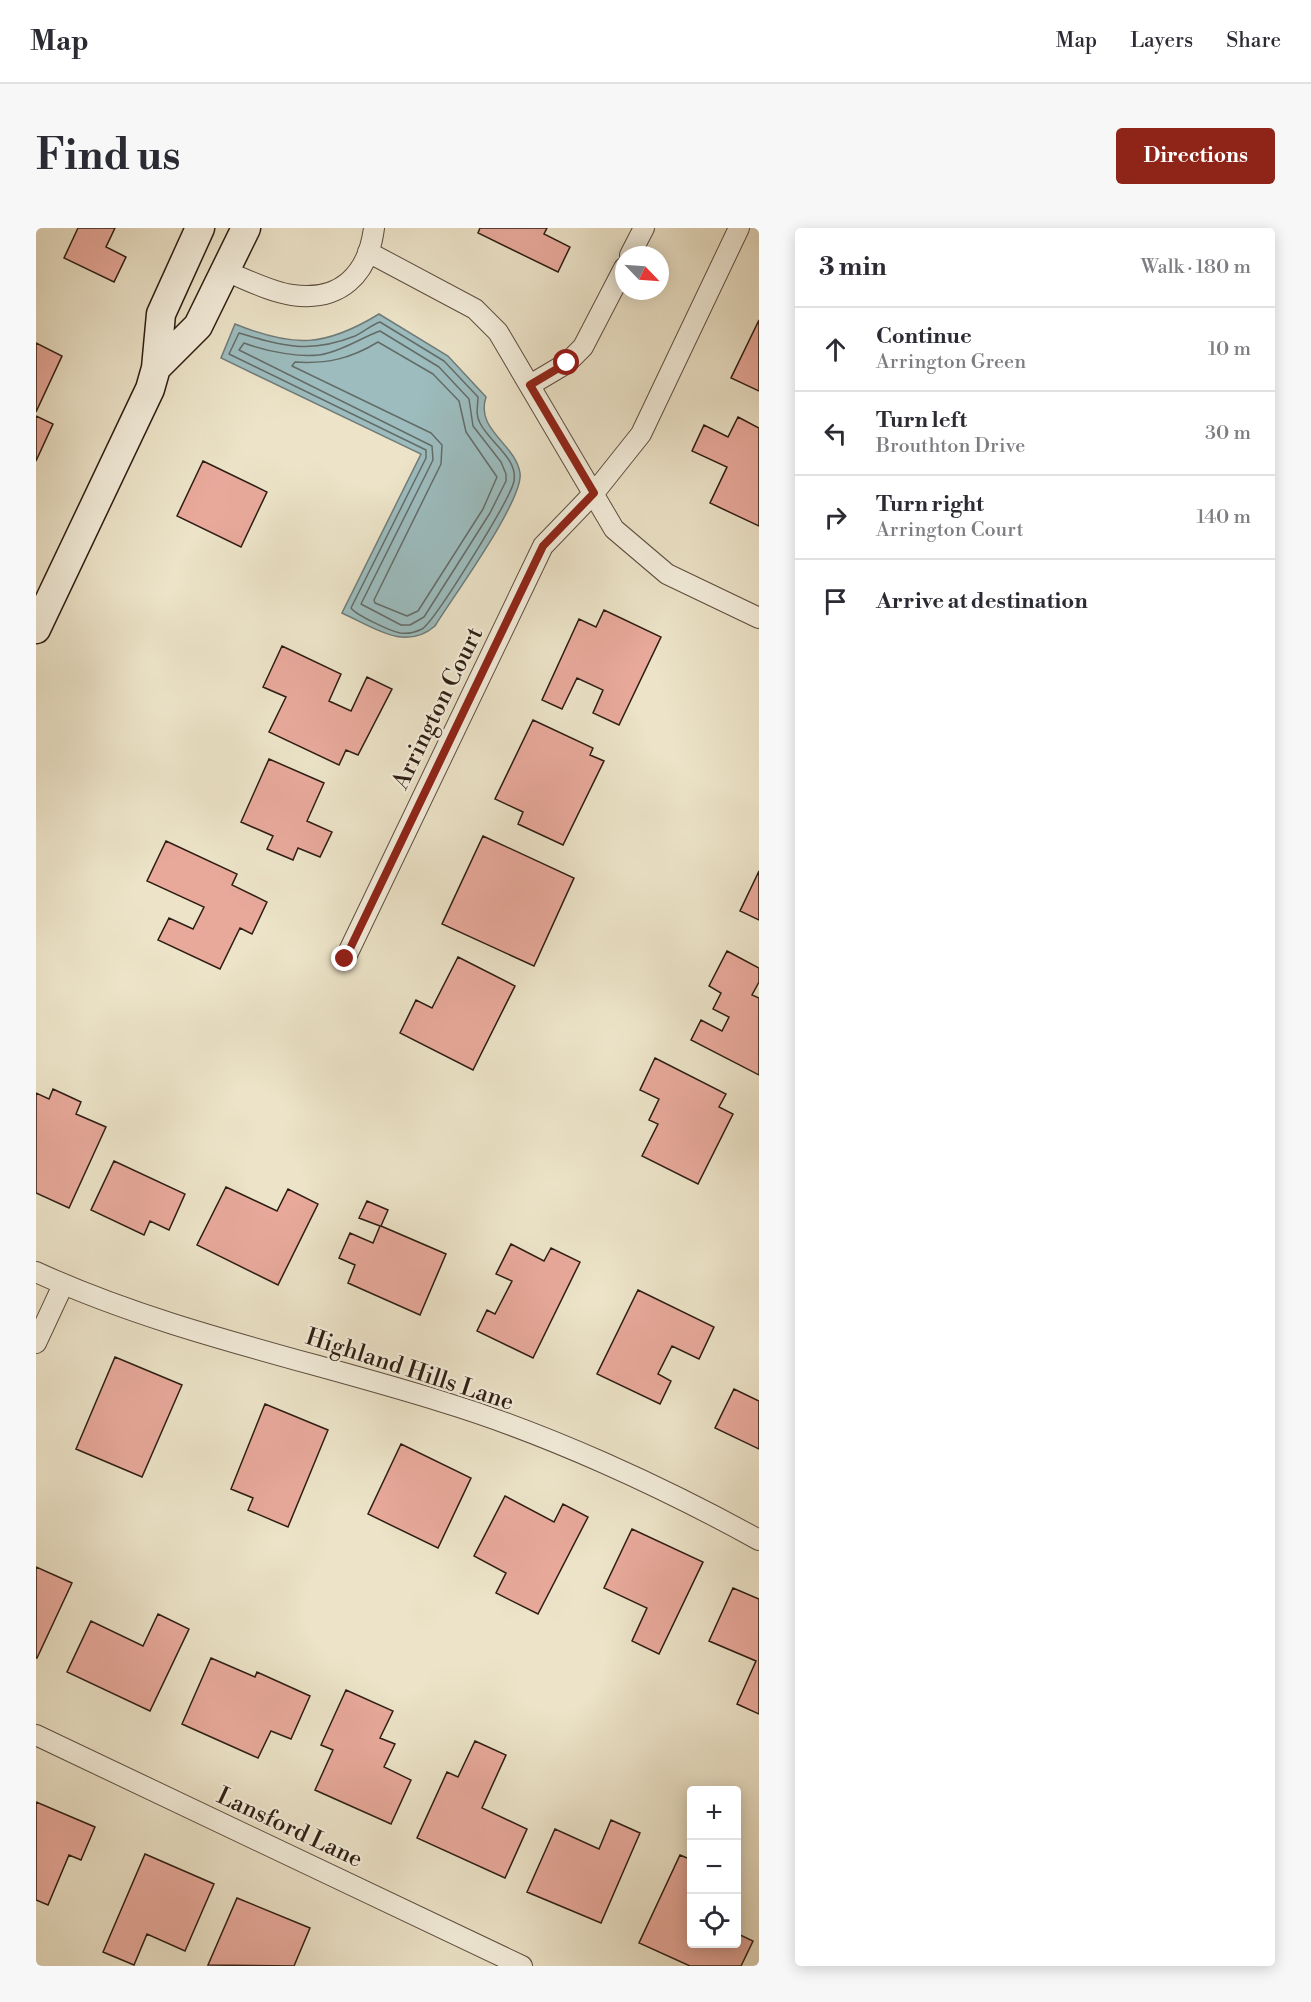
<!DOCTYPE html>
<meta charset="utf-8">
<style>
:root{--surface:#fff;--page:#f7f7f7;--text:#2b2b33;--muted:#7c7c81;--line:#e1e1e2;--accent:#8f2418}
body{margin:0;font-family:"Libre Bodoni",serif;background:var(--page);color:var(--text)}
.controls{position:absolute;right:18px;bottom:18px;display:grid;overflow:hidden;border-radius:6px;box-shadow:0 3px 15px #0003}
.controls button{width:54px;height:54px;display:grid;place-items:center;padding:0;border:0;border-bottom:2px solid var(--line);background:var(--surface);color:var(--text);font:30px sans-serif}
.compass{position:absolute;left:579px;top:18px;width:54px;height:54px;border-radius:50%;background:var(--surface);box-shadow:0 3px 15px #0003;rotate:115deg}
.stop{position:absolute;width:18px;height:18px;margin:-14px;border:4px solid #8f2418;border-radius:50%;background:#fff}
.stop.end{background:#8f2418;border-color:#fff;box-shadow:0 2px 6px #0008}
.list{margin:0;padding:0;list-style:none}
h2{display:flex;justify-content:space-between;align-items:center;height:78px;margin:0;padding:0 24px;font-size:26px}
h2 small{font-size:20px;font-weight:400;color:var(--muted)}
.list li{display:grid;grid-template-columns:39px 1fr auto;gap:18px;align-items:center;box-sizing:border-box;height:84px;padding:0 24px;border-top:2px solid var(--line)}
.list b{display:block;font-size:22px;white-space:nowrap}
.list p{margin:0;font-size:20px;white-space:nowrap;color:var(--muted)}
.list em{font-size:20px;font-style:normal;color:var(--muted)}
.icon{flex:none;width:33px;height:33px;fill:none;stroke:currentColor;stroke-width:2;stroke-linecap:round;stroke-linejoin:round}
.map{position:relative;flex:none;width:723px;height:1738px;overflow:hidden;border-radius:6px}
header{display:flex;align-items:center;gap:36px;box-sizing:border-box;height:84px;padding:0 30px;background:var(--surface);border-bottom:2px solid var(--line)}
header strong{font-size:28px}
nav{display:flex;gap:33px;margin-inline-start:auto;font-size:21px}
.intro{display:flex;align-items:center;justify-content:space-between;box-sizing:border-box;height:144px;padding:0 36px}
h1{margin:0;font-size:42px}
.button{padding:15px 27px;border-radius:6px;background:var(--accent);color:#fff;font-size:21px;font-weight:700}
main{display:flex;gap:36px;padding:0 36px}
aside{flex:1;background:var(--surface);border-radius:6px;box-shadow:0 3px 15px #0003}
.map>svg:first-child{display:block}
.water{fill:#9cbcbe;stroke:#707c7a;stroke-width:1.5}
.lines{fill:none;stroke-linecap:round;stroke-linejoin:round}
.shore{stroke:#646c68;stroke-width:1.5}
.building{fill:#e8a99b;stroke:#2d1d13;stroke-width:1.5}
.minor-casing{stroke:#5d4e40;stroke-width:22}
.secondary-casing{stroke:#2d1d13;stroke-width:31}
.minor{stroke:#f3eddb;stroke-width:20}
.secondary{stroke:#f3eddb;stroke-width:28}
.route{stroke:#8f2418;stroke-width:8}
.labels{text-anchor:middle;stroke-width:4.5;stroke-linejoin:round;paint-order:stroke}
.street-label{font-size:24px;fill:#2d1d13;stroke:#f3eddb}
</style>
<header>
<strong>Map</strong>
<nav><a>Map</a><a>Layers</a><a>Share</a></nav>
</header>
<div class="intro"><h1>Find us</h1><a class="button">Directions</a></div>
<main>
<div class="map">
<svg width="723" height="1738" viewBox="0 0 723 1738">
<rect width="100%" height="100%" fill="#ece3c8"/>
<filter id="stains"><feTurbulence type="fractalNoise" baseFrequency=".00333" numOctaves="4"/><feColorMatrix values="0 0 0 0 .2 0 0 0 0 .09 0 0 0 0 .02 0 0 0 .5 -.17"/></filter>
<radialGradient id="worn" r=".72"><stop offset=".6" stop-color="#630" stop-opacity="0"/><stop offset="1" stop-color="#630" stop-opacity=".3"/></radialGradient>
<path class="water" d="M343,86l69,42 38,41c-11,33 29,46 34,76 4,27 -68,125 -85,153 -30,26 -62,1 -93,-13l79,-159 -200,-96 14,-34c59,24 90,23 144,-10z"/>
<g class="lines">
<path class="shore" d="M344,94l64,39 34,36c0,9 -3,17 2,26 9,19 38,35 34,58 -3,17 -79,140 -92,148 -6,3 -15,5 -22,4 -10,-2 -44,-18 -49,-25l75,-150v-8l-197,-96 10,-21c44,13 71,21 116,3 9,-4 16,-11 25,-14z
M344,103l59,36 30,32 4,27 28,36 5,12v7l-16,32 -66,104 -14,8h-9l-40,-21 72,-144 -1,-14 -193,-96 5,-7c21,8 62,17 84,10 19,-5 35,-16 52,-22z
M342,114l55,32 26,27 7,31 31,45 -14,32 -65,102 -11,5 -32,-13 -1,-3 67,-136 1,-19 -11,-12 -139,-67 3,-4c32,2 55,-3 83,-20z"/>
</g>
<path class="building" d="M42,0h37l-9,19 20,10 -12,25 -50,-24z
M444,0h67l-3,6 26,13 -12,25 -80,-39z
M723,92v71l-28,-13z
M0,115l26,13 -26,56z
M0,188l17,8 -17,37z
M702,189l21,11v98l-49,-23 17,-36 -35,-16 12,-26 24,12z
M167,233l64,31 -26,55 -64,-31z
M568,382l57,27 -42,88 -26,-12 10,-23 -26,-12 -15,31 -20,-9 37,-81 17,8z
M246,418l59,28 -12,27 22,10 16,-34 25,12 -34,66 -12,-5 -7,15 -70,-33 17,-35 -23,-10z
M497,492l60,28 -3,7 14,6 -41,84 -45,-21 5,-12 -28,-13z
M233,531l55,24 -17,38 25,11 -12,25 -22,-9 -5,12 -26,-11 6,-13 -32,-14z
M447,608l91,42 -40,88 -92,-42z
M130,613l71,33 -5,11 35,17 -15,32 -12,-6 -20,41 -62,-29 11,-22 24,11 11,-22 -57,-26z
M723,643v49l-19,-9z
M691,723l32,17v14l-7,13 7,3v77l-68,-35 10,-20 21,11 7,-14 -16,-8 8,-16 -12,-7z
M422,729l57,29 -42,84 -73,-37 16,-33 16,8z
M619,830l71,36 -7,13 14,7 -35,70 -56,-28 16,-32 -9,-4 10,-21 -19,-9z
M17,861l28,13 -5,12 30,13 -37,81 -33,-15v-100l13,6z
M78,933l71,33 -16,36 -19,-9 -6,14 -53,-25z
M190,959l51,24 11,-22 30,15 -40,81 -81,-40z
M331,973l21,9 -7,16 65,28 -26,61 -72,-32 7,-18 -16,-7 11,-25 23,10 7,-17 -21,-8z
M475,1016l33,17 7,-13 29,14 -47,96 -56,-27 10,-21 8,4 17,-33 -16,-7z
M602,1062l76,37 -15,32 -27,-13 -14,28 13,7 -11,23 -63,-30z
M79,1129l67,28 -40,92 -66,-28z
M698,1161l25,12v48l-44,-21z
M229,1176l63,26 -40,97 -40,-17 5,-12 -22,-9z
M365,1216l70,34 -33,70 -70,-34z
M469,1268l49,26 9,-18 25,13 -50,97 -42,-21 10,-20 -32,-17z
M596,1301l71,33 -44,92 -27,-13 15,-33 -43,-20z
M0,1339l36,16 -35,75h-1z
M697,1360l26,11v115l-22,-10 19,-43 -47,-20z
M122,1386l31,15 -39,82 -83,-39 24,-51 52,25z
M175,1430l44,19 2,-5 53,24 -19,43 -20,-8 -13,27 -76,-34z
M310,1462l47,21 -13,27 15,6 -11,23 27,13 -20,44 -76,-34 18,-40 -12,-5z
M439,1513l31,14 -24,53 45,21 -22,49 -88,-40 30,-66 11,5z
M0,1574l59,25 -14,33 -12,-5 -21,50 -12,-5z
M575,1592l29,13 -39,90 -74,-31 28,-63 44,20z
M109,1626l69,30 -29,67 -38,-17 -13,31 -31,-13z
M644,1627l12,5v84h44v-11l17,8 -12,25h-51l-51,-23z
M201,1670l73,30 -16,38 -86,-1z"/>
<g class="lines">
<g class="minor-casing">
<path id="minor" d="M332,24l107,57 23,23 116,197 53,45 92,44
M594,27l14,-27
M189,43c21,8 45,21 67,24 48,7 76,-20 82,-67
M494,157l37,-22 16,-16 41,-79
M309,731l198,-413 51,-53 47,-59 98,-206
M0,1044c128,59 273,88 407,130 105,32 220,85 316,138
M0,1115l27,-58
M0,1507l486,231"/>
</g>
<g class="secondary-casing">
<path id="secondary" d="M120,140l42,-42 48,-98
M0,401l114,-240 6,-21 5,-54 39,-86"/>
</g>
<use href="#minor" class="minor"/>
<use href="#secondary" class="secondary"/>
</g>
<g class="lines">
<path class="route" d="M309,731l198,-413 51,-53 -64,-108 37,-22"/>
</g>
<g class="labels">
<g class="street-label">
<text transform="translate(401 480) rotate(-64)" y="8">Arrington Court</text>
<text transform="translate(374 1141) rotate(18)" y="8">Highland Hills Lane</text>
<text transform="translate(254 1599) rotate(25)" y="8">Lansford Lane</text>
</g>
</g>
<rect width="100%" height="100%" filter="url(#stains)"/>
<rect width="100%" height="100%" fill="url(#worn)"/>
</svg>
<div class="controls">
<button>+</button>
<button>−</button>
<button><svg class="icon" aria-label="locate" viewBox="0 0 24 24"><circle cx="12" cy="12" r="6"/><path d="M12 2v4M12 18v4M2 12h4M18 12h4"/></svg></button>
</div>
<svg class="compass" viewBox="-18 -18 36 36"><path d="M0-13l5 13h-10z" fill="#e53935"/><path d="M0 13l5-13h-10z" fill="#7c7c81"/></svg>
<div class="stop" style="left:531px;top:135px"></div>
<div class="stop end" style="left:309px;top:731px"></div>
</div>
<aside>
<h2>3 min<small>Walk · 180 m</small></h2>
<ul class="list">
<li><svg class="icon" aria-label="ahead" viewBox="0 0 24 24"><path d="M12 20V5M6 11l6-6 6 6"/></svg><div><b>Continue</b><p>Arrington Green</p></div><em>10 m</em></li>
<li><svg class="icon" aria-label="left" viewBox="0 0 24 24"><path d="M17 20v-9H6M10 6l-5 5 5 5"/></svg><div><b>Turn left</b><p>Brouthton Drive</p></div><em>30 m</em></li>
<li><svg class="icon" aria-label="right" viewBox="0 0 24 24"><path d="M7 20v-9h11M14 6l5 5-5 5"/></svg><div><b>Turn right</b><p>Arrington Court</p></div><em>140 m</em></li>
<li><svg class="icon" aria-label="arrive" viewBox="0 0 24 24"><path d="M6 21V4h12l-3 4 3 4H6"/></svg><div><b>Arrive at destination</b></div></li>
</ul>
</aside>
</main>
